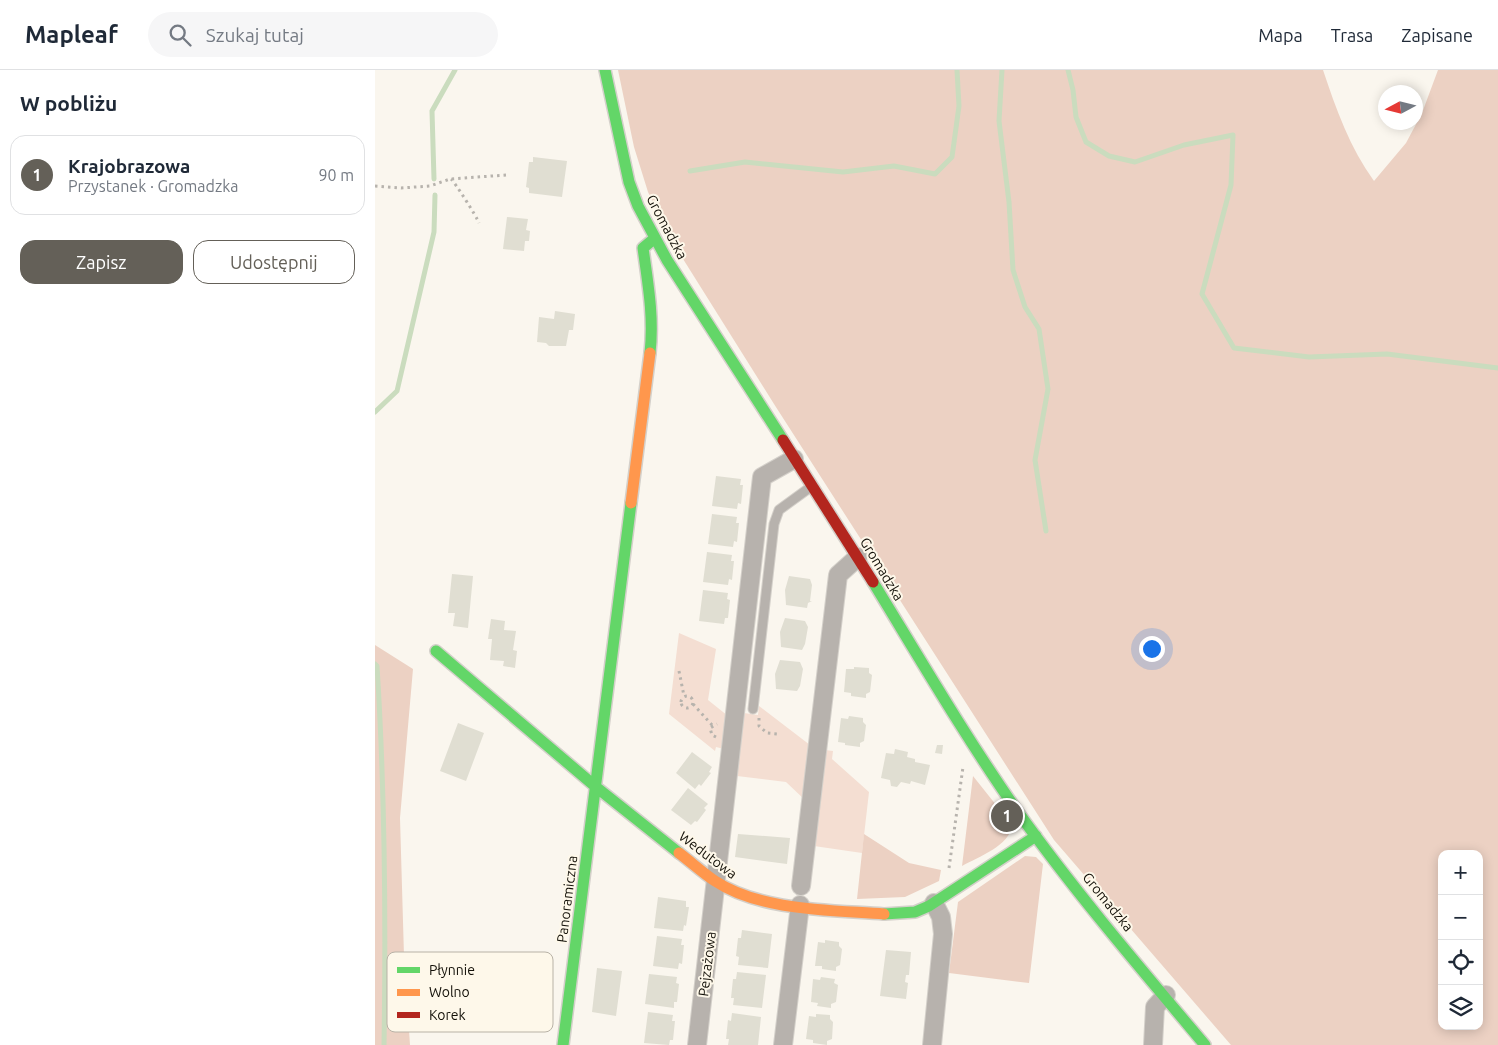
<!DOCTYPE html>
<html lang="pl">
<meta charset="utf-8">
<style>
:root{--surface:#fff;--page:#f6f6f7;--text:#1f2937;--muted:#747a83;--line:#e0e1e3;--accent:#646058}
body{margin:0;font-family:Ubuntu,sans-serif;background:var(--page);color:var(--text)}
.controls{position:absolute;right:15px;bottom:15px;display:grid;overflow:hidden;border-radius:10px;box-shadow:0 2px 12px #0003}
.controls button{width:45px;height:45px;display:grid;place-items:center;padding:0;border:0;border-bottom:1px solid var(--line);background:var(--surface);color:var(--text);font:25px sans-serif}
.compass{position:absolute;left:1003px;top:15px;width:45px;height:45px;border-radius:50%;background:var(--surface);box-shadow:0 2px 12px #0003;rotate:263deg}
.you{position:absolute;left:776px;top:578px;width:18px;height:18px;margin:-12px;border:4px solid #fff;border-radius:50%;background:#1a73e8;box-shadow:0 0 0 8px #1a73e833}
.badge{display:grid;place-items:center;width:32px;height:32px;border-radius:50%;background:var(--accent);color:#fff;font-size:16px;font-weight:700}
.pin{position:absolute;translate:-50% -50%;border:2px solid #fff;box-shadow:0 1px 5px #0006}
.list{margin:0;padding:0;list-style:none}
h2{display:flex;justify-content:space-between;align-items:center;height:65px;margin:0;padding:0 20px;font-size:21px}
h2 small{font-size:16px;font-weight:400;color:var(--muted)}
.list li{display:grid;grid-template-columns:32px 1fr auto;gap:15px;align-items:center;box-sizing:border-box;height:80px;margin:0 10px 10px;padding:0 10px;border:1px solid var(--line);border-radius:15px}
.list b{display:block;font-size:19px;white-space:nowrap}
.list p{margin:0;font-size:16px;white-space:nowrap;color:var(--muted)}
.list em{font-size:16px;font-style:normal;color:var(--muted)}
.actions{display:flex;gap:10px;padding:15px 20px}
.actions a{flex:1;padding:11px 0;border:1px solid var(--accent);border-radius:15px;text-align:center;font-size:18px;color:var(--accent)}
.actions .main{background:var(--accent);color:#fff}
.icon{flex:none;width:28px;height:28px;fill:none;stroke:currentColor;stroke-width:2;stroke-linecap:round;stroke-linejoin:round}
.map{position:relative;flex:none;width:1123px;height:975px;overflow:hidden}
header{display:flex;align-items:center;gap:30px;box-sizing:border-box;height:70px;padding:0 25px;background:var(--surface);border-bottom:1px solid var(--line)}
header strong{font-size:24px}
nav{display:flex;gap:28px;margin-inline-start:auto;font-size:18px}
.search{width:350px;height:45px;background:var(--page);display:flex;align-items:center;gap:12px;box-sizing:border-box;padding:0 18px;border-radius:28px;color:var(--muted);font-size:19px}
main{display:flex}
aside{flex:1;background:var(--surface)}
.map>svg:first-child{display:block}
.green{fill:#f4ded2}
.forest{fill:#ecd1c3;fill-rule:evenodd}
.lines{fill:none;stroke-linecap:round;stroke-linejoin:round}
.stream{stroke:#cadcbe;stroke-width:5}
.building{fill:#e0ded2}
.lane-casing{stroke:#d4d0ca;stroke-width:11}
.street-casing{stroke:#d4d0ca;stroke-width:20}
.fast-casing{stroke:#d4d0ca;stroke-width:14}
.slow-casing{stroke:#d4d0ca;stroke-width:14}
.jam-casing{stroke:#d4d0ca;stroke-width:14}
.path{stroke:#b7b3ad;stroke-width:3;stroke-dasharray:2.5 4;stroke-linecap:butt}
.lane{stroke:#b7b2ad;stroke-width:9}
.street{stroke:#b7b2ad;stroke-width:18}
.fast{stroke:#63d668;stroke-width:11}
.slow{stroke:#ff974d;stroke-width:11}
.jam{stroke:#b3261e;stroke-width:11}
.labels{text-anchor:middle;stroke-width:4;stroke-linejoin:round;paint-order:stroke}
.street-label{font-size:14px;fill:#131008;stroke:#fef8ea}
.key{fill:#fef8ea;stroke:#b8b2a6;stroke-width:1}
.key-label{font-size:14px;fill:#131008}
</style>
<header>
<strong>Mapleaf</strong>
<div class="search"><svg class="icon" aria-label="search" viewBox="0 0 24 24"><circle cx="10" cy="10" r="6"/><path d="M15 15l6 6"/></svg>Szukaj tutaj</div>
<nav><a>Mapa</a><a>Trasa</a><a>Zapisane</a></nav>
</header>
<main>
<aside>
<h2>W pobliżu<small></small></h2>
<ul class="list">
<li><span class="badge">1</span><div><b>Krajobrazowa</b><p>Przystanek · Gromadzka</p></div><em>90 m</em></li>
</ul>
<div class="actions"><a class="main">Zapisz</a><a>Udostępnij</a></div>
</aside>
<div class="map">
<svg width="1123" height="975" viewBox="0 0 1123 975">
<rect width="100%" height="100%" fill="#faf6ee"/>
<path class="green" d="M304,563l37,16 -8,51 20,16 -4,33 -8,-2 -1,4 -46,-37z
M384,636l51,39 -5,55 -19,-18 -49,-6 7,-63 14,2z
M450,680l8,1 -1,8 37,33 -7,61 -48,-7z"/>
<path class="forest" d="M243,0h705c13,39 27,78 51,111l32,-38 16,-30 16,-43h60v975h-267l-177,-205 -280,-436 -106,-169 -20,-43 -14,-45zM1067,784h37v172h-37z
M0,575l38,24 -13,149 4,138 6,89h-35z
M598,706l39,49c-2,21 -34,32 -50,41z
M489,764l45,29 32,7 -2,11 -34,16 -48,2z
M650,786l11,1 7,7 -14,119 -80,-10 9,-71z"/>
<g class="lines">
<path class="stream" d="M627,0l-3,51 10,81 4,68 12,37 14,22 9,60 -13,71 11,71
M693,0l5,20 3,27 10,25 23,14 26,6 49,-17 49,-10 -2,50 -29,109 32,54 75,9 78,-3 111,14
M315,101l55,-9 98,10 51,-6 41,8 17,-17 7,-51 -2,-36
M59,109l-2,-68 23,-41
M0,342l22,-21 37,-159 1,-37
M0,594l2,2c8,126 9,253 7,379"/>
</g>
<path class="building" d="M158,87l34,4 -5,36 -33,-4v-5l-3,-1 3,-25h4z
M132,147l21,2 -2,11 4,1 -1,10h-4l-1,10 -21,-2z
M180,241l20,3 -2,16h-4l-3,16h-17l-3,-3 -9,-1 2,-25 15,2z
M341,406l25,3 -1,6h3l-2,19 -3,-1 -1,6 -25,-3z
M337,444l25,3 -1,6h3l-2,19 -3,-1 -1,6 -25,-3z
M332,482l25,3 -1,6h3l-2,19 -3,-1 -1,6 -25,-3z
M77,504l21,2 -5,52 -15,-2 2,-13h-7z
M414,506l21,3 2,6 -2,16h2l-4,2 -1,5 -21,-3 -1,-15z
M328,520l25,3 -1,6 3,1 -2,18h-3l-1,6 -25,-3z
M410,548l20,3 3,6 -3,17 -3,6 -21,-3 -1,-15z
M116,549l14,2 -1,9 12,1 -3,19 4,1 -2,17 -12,-2 1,-5 -14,-1 2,-21h-4z
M405,590l20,2 3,7 -3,17 -3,5 -21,-2 -1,-15z
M479,597l15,1v5l3,2 -2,17 -4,2v4l-15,-2v-3l-7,-1 2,-23h8z
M474,646l14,2v4l3,3 -2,16 -4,2v4l-15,-2v-2l-7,-1 3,-24 7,1z
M83,653l26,10 -18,48 -26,-10z
M562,675h6l-1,9 -7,-1z
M520,679l13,3 -1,5 8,2v3l15,3 -5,20 -14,-4 -1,3 -9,-2 -4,5 -6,-1 -1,-6 -9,-2 5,-25 8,1z
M317,682l20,15 -3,5 2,1 -10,13 -2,-2 -4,5 -19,-16z
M313,718l20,16 -4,4 2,2 -9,12 -2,-1 -4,4 -20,-15z
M363,764l52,4 -3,26 -52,-7z
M283,827l28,4v6h3l-3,19 -2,-1 -1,6 -29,-3z
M367,860l30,4 -4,34 -30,-3 1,-8 -3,-1 2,-18h3z
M282,866l25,3 -1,6h3l-2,19 -3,-1 -1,6 -25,-3z
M450,870l14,2v4l3,3 -2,16 -4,2v4l-14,-2v-3h-7l3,-24 7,1z
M511,880l25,2 -2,23h-3l-1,7 3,1 -2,16 -26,-3z
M222,898l25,3 -6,45 -24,-4z
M362,902l29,3 -4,33 -29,-3 1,-7h-3l2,-19h3z
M274,904l28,3 -1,6 3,1 -2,18h-3v6l-29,-4z
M446,907l14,2 -1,4 4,2 -2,17 -5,2v4l-14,-2 1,-3 -7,-1 2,-23 7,1z
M273,942l25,3 -1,6h3l-2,19h-3l-1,5 -25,-2z
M357,943l29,4 -3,28h-30l1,-6h-3l2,-19 3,1z
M441,944l14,1v4l3,3 -1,17 -5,2v4l-14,-2v-3l-7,-1 3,-23 7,1z"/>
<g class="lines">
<g class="lane-casing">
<path id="lane" d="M378,639l21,-185 5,-14 33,-24"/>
</g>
<g class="street-casing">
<path id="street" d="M426,816l37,-311 20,-18
M322,975l65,-568 32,-18
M408,975l17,-140
M557,975l11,-111 -2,-17 -7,-14
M778,975l2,-38 11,-12"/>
</g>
<g class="fast-casing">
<path id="fast" d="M230,0l24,112 9,24 29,54 116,180
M275,283c4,-36 -2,-69 -7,-105l12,-10
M498,512c47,77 93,156 145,230 58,81 123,157 187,233
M61,581l160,136 83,66
M509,844l31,-2 14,-6 107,-70
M188,975l68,-542"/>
</g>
<g class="slow-casing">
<path id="slow" d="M256,433l19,-150
M304,783c12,9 24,20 36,28 45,30 117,29 169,33"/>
</g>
<g class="jam-casing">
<path id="jam" d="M408,370l90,142"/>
</g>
<path class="path" d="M76,109c3,2 26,38 28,44
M0,116l26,2 29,-2 20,-7 56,-4
M304,601l5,25
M306 632a6 6 0 1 1 12 0a6 6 0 1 1-12 0Z
M318,634l19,21
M384,648v8l8,7 10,1
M341,667l-4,-2 -2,-7 7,-4
M574,798l14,-101"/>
<use href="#lane" class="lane"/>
<use href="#street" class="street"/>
<use href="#fast" class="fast"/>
<use href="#slow" class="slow"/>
<use href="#jam" class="jam"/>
</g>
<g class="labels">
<g class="street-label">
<text transform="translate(292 157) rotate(62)" y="5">Gromadzka</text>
<text transform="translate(507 499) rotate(59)" y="5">Gromadzka</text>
<text transform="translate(333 785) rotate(37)" y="5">Wedutowa</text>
<text transform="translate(192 829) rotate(-83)" y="5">Panoramiczna</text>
<text transform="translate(733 832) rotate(51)" y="5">Gromadzka</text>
<text transform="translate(332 894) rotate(-83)" y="5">Pejzażowa</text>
</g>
</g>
<rect x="12" y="882" width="166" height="80" rx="8" class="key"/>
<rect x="22" y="897" width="23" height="6" fill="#63d668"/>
<rect x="22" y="919" width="23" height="7" fill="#ff974d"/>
<rect x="22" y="942" width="23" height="6" fill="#b3261e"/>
<g class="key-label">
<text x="54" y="905">Płynnie</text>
<text x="54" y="927">Wolno</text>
<text x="54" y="950">Korek</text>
</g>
</svg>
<div class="controls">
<button>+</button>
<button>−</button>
<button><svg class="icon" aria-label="locate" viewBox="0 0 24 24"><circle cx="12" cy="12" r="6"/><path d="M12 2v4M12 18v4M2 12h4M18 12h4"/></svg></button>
<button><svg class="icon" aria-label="layers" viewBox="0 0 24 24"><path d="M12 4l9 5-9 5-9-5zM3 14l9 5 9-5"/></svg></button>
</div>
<svg class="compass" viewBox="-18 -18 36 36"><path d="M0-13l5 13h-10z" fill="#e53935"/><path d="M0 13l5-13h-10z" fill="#747a83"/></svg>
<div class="you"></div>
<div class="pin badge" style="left:632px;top:746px">1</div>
</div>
</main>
